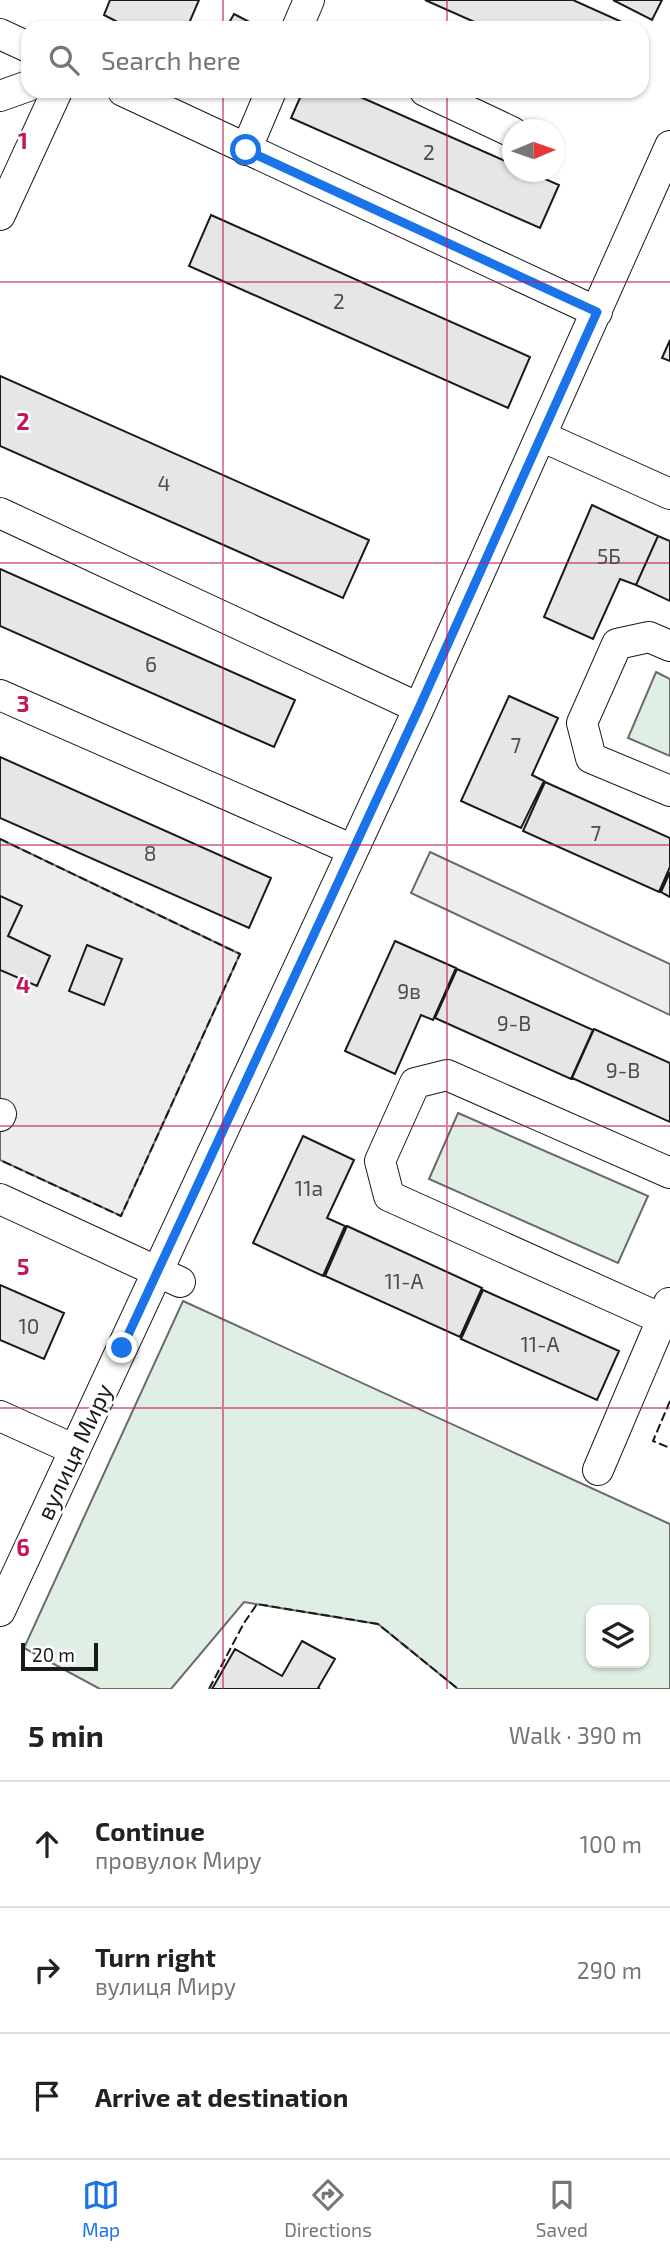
<!DOCTYPE html>
<meta charset="utf-8">
<style>
:root{--surface:#fff;--page:#f6f6f6;--text:#222;--muted:#767676;--line:#e0e0e0;--accent:#1a73e8}
body{margin:0;font-family:"Exo 2",sans-serif;background:var(--page);color:var(--text)}
.controls{position:absolute;right:21px;bottom:21px;display:grid;overflow:hidden;border-radius:14px;box-shadow:0 2px 5px #0004}
.controls button{width:63px;height:63px;display:grid;place-items:center;padding:0;border:0;border-bottom:2px solid var(--line);background:var(--surface);color:var(--text);font:35px sans-serif}
.compass{position:absolute;left:502px;top:119px;width:63px;height:63px;border-radius:50%;background:var(--surface);box-shadow:0 2px 5px #0004;rotate:88deg}
.scale{position:absolute;left:21px;bottom:18px;width:77px;box-sizing:border-box;padding-left:7px;border:4px solid #1a1a1a;border-top:0;font-size:19px;line-height:24px;white-space:nowrap;color:#1a1a1a;-webkit-text-stroke:5px #fff;paint-order:stroke}
.stop{position:absolute;width:21px;height:21px;margin:-16px;border:5px solid #1a73e8;border-radius:50%;background:#fff}
.stop.end{background:#1a73e8;border-color:#fff;box-shadow:0 2px 7px #0008}
.list{margin:0;padding:0;list-style:none}
h2{display:flex;justify-content:space-between;align-items:center;height:91px;margin:0;padding:0 28px;font-size:30px}
h2 small{font-size:23px;font-weight:400;color:var(--muted)}
.list li{display:grid;grid-template-columns:46px 1fr auto;gap:21px;align-items:center;box-sizing:border-box;height:126px;padding:0 28px;border-top:2px solid var(--line)}
.list b{display:block;font-size:26px;white-space:nowrap}
.list p{margin:0;font-size:23px;white-space:nowrap;color:var(--muted)}
.list em{font-size:23px;font-style:normal;color:var(--muted)}
.icon{flex:none;width:38px;height:38px;fill:none;stroke:currentColor;stroke-width:2;stroke-linecap:round;stroke-linejoin:round}
.map{position:relative;flex:none;width:670px;height:1689px;overflow:hidden}
.search{position:absolute;background:var(--surface);box-shadow:0 2px 5px #0004;left:21px;right:21px;top:21px;height:77px;display:flex;align-items:center;gap:18px;box-sizing:border-box;padding:0 24px;border-radius:21px;color:var(--muted);font-size:26px}
.sheet{height:469px;background:var(--surface)}
nav{display:flex;justify-content:space-around;align-items:center;box-sizing:border-box;height:98px;border-top:2px solid var(--line);background:var(--surface);font-size:19px;color:var(--muted)}
nav a{display:grid;justify-items:center;gap:4px}
nav .on{color:var(--accent)}
.map>svg:first-child{display:block}
.green{fill:#e0efe3;stroke:#6a6a6a;stroke-width:2;fill-rule:evenodd}
.parking{fill:#ededed;stroke:#6a6a6a;stroke-width:2}
.building{fill:#e6e6e6;stroke:#1a1a1a;stroke-width:2}
.lines{fill:none;stroke-linecap:round;stroke-linejoin:round}
.minor-casing{stroke:#1a1a1a;stroke-width:32}
.minor{stroke:#fff;stroke-width:30}
.fence{stroke:#1a1a1a;stroke-width:2;stroke-dasharray:9 3.5;stroke-linecap:butt}
.route{stroke:#1a73e8;stroke-width:9}
.grid{fill:none;stroke:#c2185b;stroke-width:2;stroke-opacity:0.55}
.labels{text-anchor:middle;stroke-width:5;stroke-linejoin:round;paint-order:stroke}
.number-label{font-size:21px;fill:#4d4d4d}
.street-label{font-size:24px;fill:#1a1a1a;stroke:#fff}
.grid-label{font-size:23px;text-anchor:middle;font-weight:bold;fill:#c2185b;stroke:#fff;stroke-width:5;stroke-linejoin:round;paint-order:stroke}
</style>
<div class="map">
<svg width="670" height="1689" viewBox="0 0 670 1689">
<rect width="100%" height="100%" fill="#fff"/>
<path class="green" d="M656,672l14,7v77l-42,-18z
M458,1113l190,83 -30,67 -189,-84z
M183,1301l487,223v165h-212l-80,-65 -134,-22 -73,87h-71l-76,-41zM644,1610v53h-53v-53z"/>
<path class="parking" d="M0,839l240,115 -119,262 -121,-56z
M430,852l240,112v51l-259,-122z"/>
<path class="building" d="M110,0h89l-12,28h-58l-25,-13z
M425,0h148l49,22 -2,6h-132z
M613,0h49l-10,20z
M234,14l27,14h-35z
M303,91h44l165,73v8h17l30,13 -19,43 -249,-110z
M211,215l319,142 -22,51 -319,-142z
M670,340v21l-8,-3z
M0,376l369,164 -26,58 -343,-152z
M592,505l66,31 -22,49 -16,-6 -27,60 -49,-22z
M658,536l12,5v60l-34,-16z
M0,569l295,131 -21,47 -274,-121z
M509,696l49,22 -26,57 12,6 -23,47 -60,-27z
M0,757l271,121 -22,50 -249,-110z
M545,782l125,56v29l-11,25 -136,-61z
M670,872v25l-9,-5z
M0,896l22,10 -14,30 42,20 -13,30 -37,-16z
M395,941l61,27 -23,52 -12,-5 -26,59 -50,-23z
M87,945l35,14 -18,46 -35,-14z
M457,969l136,61 -22,49 -136,-61z
M594,1029l76,34v59l-98,-44z
M303,1136l51,24 -27,58 18,8 -22,50 -70,-33z
M347,1226l135,62 -22,49 -135,-61z
M0,1285l64,28 -20,46 -44,-19z
M483,1290l136,61 -22,49 -136,-61z
M302,1641l33,18 -17,29 2,1h-108l23,-40 47,27z"/>
<g class="lines">
<g class="minor-casing">
<path id="minor" d="M297,28l12,-28
M0,34l28,13
M123,91l474,221
M425,91l87,41
M0,96l28,-10
M246,150l25,-59
M0,215l57,-124
M541,436l129,58
M0,513l419,195
M670,646l-21,-9 -32,7 -35,79 9,35 79,33
M0,695l353,155
M0,1116l1,-2
M0,1199l180,83
M662,1319l-273,-123 -9,-35 35,-78 32,-8 223,98
M0,1416l75,34
M598,1470l71,-167
M0,1611l419,-903 251,-562"/>
</g>
<use href="#minor" class="minor"/>
<path class="fence" d="M0,839l240,115 -119,262 -121,-56
M670,1401l-17,40 17,7
M209,1689l35,-66 13,-19 121,20 80,65"/>
</g>
<g class="lines">
<path class="route" d="M122,1348l297,-640 178,-396 -351,-162"/>
</g>
<path class="grid" d="M223,0v28M447,0v28M223,91v1598M447,91v1598M0,282h670M0,563h670M0,845h670M0,1126h670M0,1408h670"/>
<g class="labels">
<g class="number-label">
<text x="429" y="160">2</text>
<text x="339" y="309">2</text>
<text x="164" y="491">4</text>
<text x="609" y="564">5Б</text>
<text x="151" y="672">6</text>
<text x="516" y="753">7</text>
<text x="596" y="841">7</text>
<text x="150" y="861">8</text>
<text x="409" y="999">9в</text>
<text x="514" y="1031">9-В</text>
<text x="623" y="1078">9-В</text>
<text x="309" y="1196">11а</text>
<text x="404" y="1289">11-А</text>
<text x="29" y="1334">10</text>
<text x="540" y="1352">11-А</text>
</g>
<g class="street-label">
<text transform="translate(75 1452) rotate(-65)" y="8">вулиця Миру</text>
</g>
</g>
<g class="grid-label">
<text x="23" y="149">1</text>
<text x="23" y="430">2</text>
<text x="23" y="712">3</text>
<text x="23" y="993">4</text>
<text x="23" y="1275">5</text>
<text x="23" y="1556">6</text>
</g>
</svg>
<div class="controls">
<button><svg class="icon" aria-label="layers" viewBox="0 0 24 24"><path d="M12 4l9 5-9 5-9-5zM3 14l9 5 9-5"/></svg></button>
</div>
<svg class="compass" viewBox="-18 -18 36 36"><path d="M0-13l5 13h-10z" fill="#e53935"/><path d="M0 13l5-13h-10z" fill="#767676"/></svg>
<div class="scale">20 m</div>
<div class="stop" style="left:246px;top:150px"></div>
<div class="stop end" style="left:122px;top:1348px"></div>
<div class="search"><svg class="icon" aria-label="search" viewBox="0 0 24 24"><circle cx="10" cy="10" r="6"/><path d="M15 15l6 6"/></svg>Search here</div>
</div>
<section class="sheet">
<h2>5 min<small>Walk · 390 m</small></h2>
<ul class="list">
<li><svg class="icon" aria-label="ahead" viewBox="0 0 24 24"><path d="M12 20V5M6 11l6-6 6 6"/></svg><div><b>Continue</b><p>провулок Миру</p></div><em>100 m</em></li>
<li><svg class="icon" aria-label="right" viewBox="0 0 24 24"><path d="M7 20v-9h11M14 6l5 5-5 5"/></svg><div><b>Turn right</b><p>вулиця Миру</p></div><em>290 m</em></li>
<li><svg class="icon" aria-label="arrive" viewBox="0 0 24 24"><path d="M6 21V4h12l-3 4 3 4H6"/></svg><div><b>Arrive at destination</b></div></li>
</ul>
</section>
<nav>
<a class="on"><svg class="icon" aria-label="map" viewBox="0 0 24 24"><path d="M3 6l6-2 6 2 6-2v14l-6 2-6-2-6 2zM9 4v14M15 6v14"/></svg>Map</a>
<a><svg class="icon" aria-label="directions" viewBox="0 0 24 24"><path d="M12 3l9 9-9 9-9-9zM9 14v-3h6M13 9l2 2-2 2"/></svg>Directions</a>
<a><svg class="icon" aria-label="saved" viewBox="0 0 24 24"><path d="M7 4h10v16l-5-4-5 4z"/></svg>Saved</a>
</nav>
